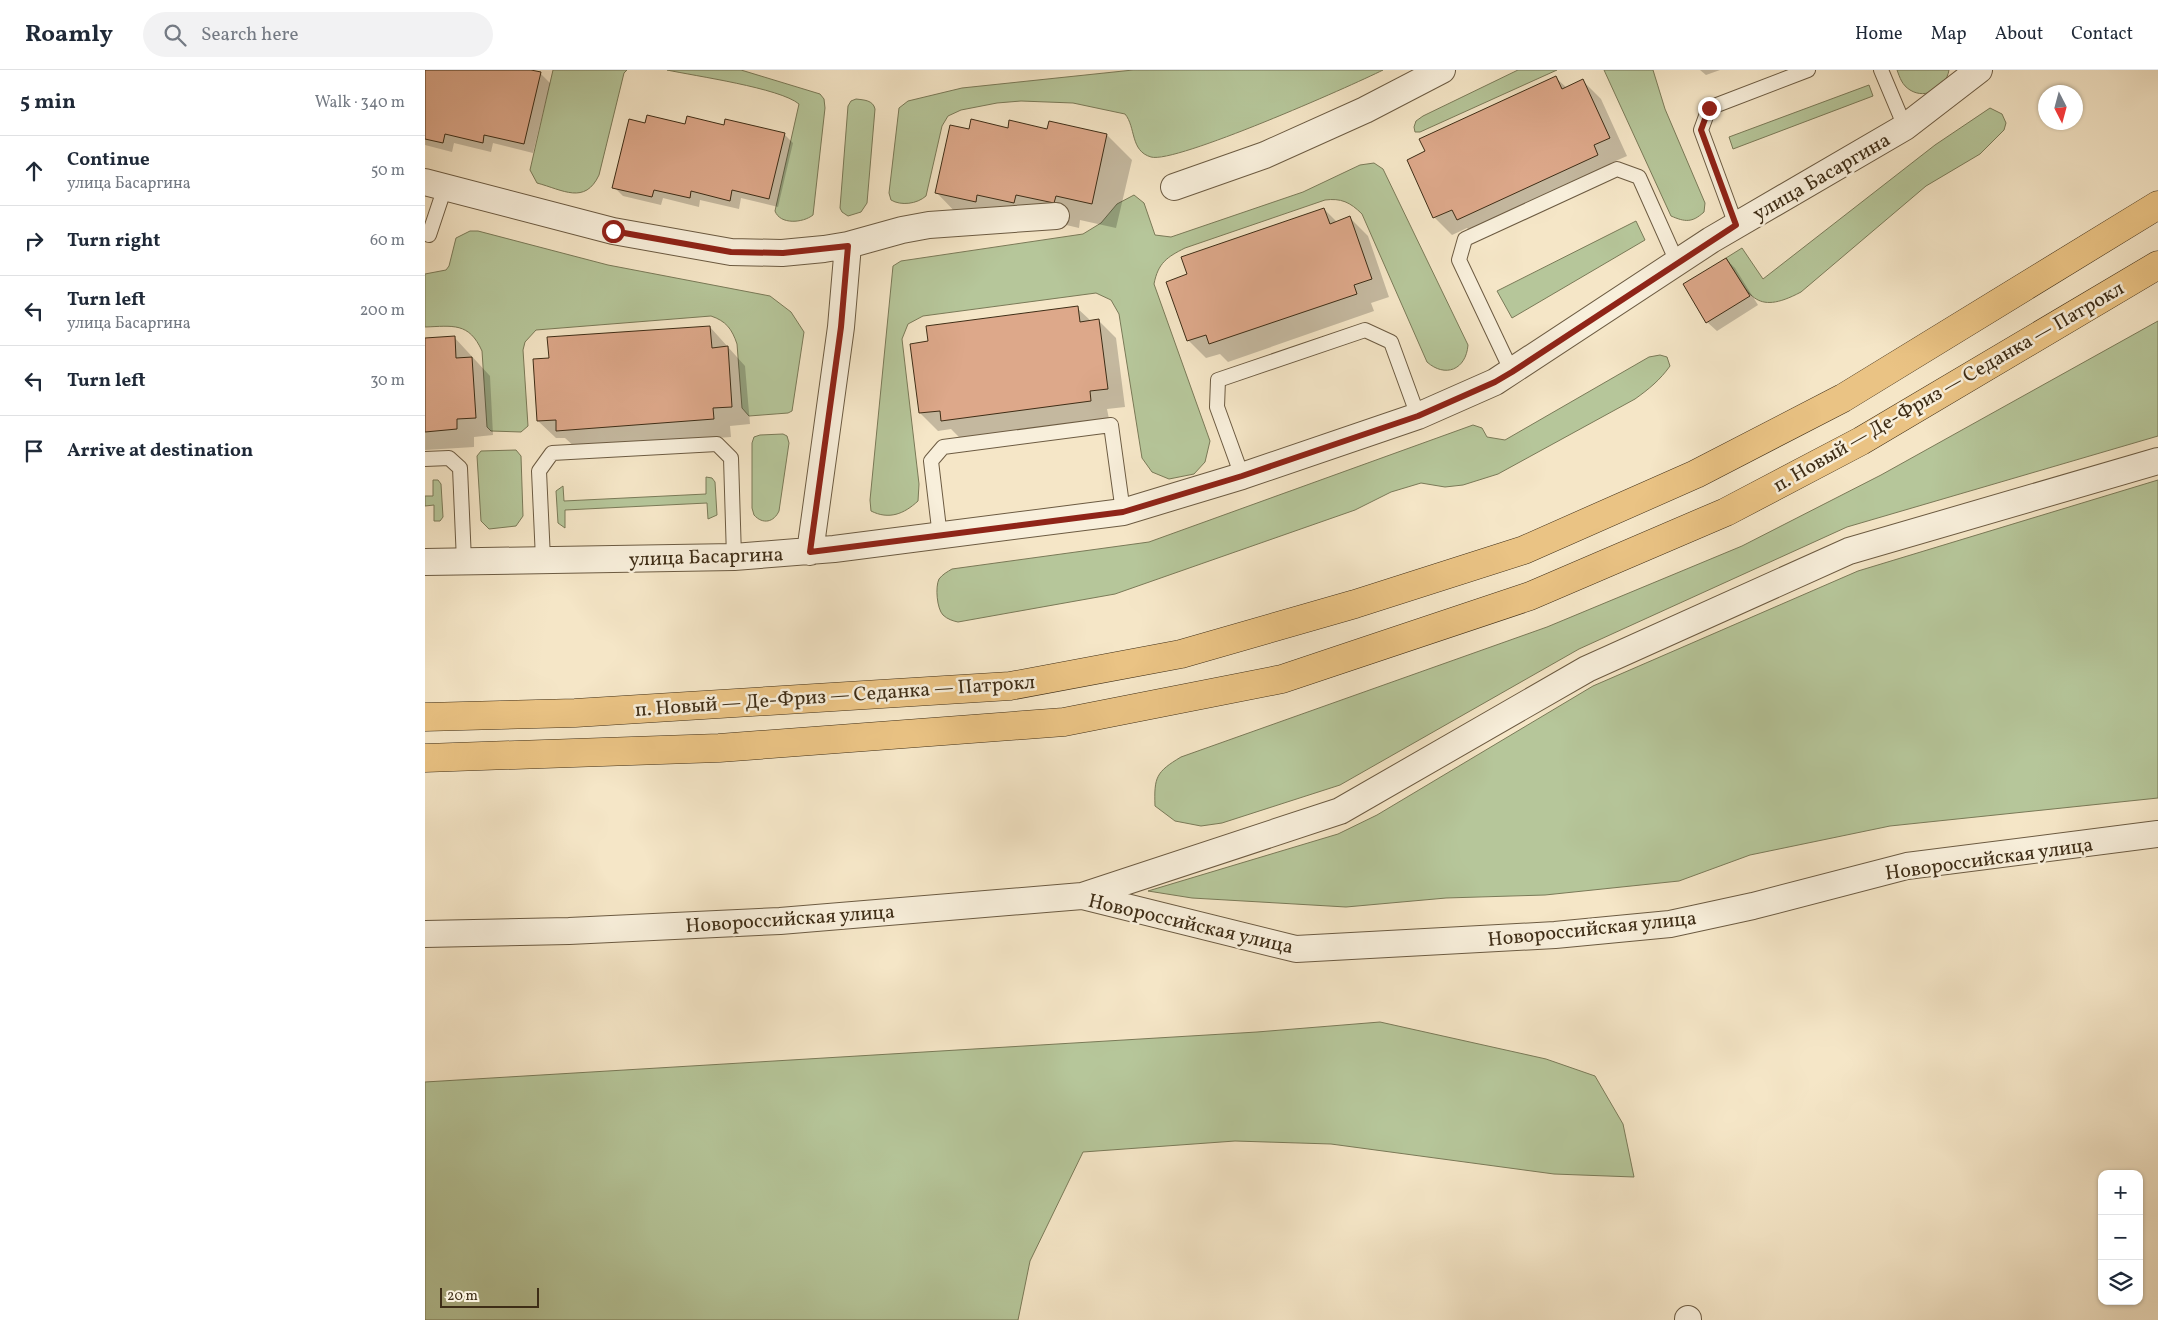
<!DOCTYPE html>
<meta charset="utf-8">
<style>
:root{--surface:#fff;--page:#f2f2f3;--text:#1f2937;--muted:#747a83;--line:#e0e1e3}
body{margin:0;font-family:Vollkorn,serif;background:var(--page);color:var(--text)}
.controls{position:absolute;right:15px;bottom:15px;display:grid;overflow:hidden;border-radius:10px;box-shadow:0 1px 4px #0004}
.controls button{width:45px;height:45px;display:grid;place-items:center;padding:0;border:0;border-bottom:1px solid var(--line);background:var(--surface);color:var(--text);font:25px sans-serif}
.compass{position:absolute;left:1613px;top:15px;width:45px;height:45px;border-radius:50%;background:var(--surface);box-shadow:0 1px 4px #0004;rotate:174deg}
.scale{position:absolute;left:15px;bottom:12px;width:99px;box-sizing:border-box;padding-left:5px;border:2px solid #3e2d16;border-top:0;font-size:14px;line-height:18px;white-space:nowrap;color:#3e2d16;-webkit-text-stroke:4px #f8efdb;paint-order:stroke}
.stop{position:absolute;width:15px;height:15px;margin:-11px;border:4px solid #8f2418;border-radius:50%;background:#fff}
.stop.end{background:#8f2418;border-color:#fff;box-shadow:0 1px 5px #0008}
.list{margin:0;padding:0;list-style:none}
h2{display:flex;justify-content:space-between;align-items:center;height:65px;margin:0;padding:0 20px;font-size:21px}
h2 small{font-size:16px;font-weight:400;color:var(--muted)}
.list li{display:grid;grid-template-columns:32px 1fr auto;gap:15px;align-items:center;box-sizing:border-box;height:70px;padding:0 20px;border-top:1px solid var(--line)}
.list b{display:block;font-size:19px;white-space:nowrap}
.list p{margin:0;font-size:16px;white-space:nowrap;color:var(--muted)}
.list em{font-size:16px;font-style:normal;color:var(--muted)}
.icon{flex:none;width:28px;height:28px;fill:none;stroke:currentColor;stroke-width:2;stroke-linecap:round;stroke-linejoin:round}
.map{position:relative;flex:none;width:1733px;height:1250px;overflow:hidden}
header{display:flex;align-items:center;gap:30px;box-sizing:border-box;height:70px;padding:0 25px;background:var(--surface);border-bottom:1px solid var(--line)}
header strong{font-size:24px}
nav{display:flex;gap:28px;margin-inline-start:auto;font-size:18px}
.search{width:350px;height:45px;background:var(--page);display:flex;align-items:center;gap:12px;box-sizing:border-box;padding:0 18px;border-radius:28px;color:var(--muted);font-size:19px}
main{display:flex}
aside{flex:1;background:var(--surface)}
.map>svg:first-child{display:block}
.green{fill:#b6c69a;stroke:#7a7a58}
.shadow{fill:#0003}
.building{fill:#dda88a;stroke:#3e2d16}
.lines{fill:none;stroke-linecap:round;stroke-linejoin:round}
.lane-casing{stroke:#6c5b42;stroke-width:16}
.street-casing{stroke:#6c5b42;stroke-width:28}
.highway-casing{stroke:#3e2d16;stroke-width:29}
.lane{stroke:#f8efdb;stroke-width:14}
.street{stroke:#f8efdb;stroke-width:26}
.highway{stroke:#eac384;stroke-width:28}
.route{stroke:#8f2418;stroke-width:6}
.labels{text-anchor:middle;stroke-width:5;stroke-linejoin:round;paint-order:stroke}
.street-label{font-size:20px;fill:#3e2d16;stroke:#f8efdb}
</style>
<header>
<strong>Roamly</strong>
<div class="search"><svg class="icon" aria-label="search" viewBox="0 0 24 24"><circle cx="10" cy="10" r="6"/><path d="M15 15l6 6"/></svg>Search here</div>
<nav><a>Home</a><a>Map</a><a>About</a><a>Contact</a></nav>
</header>
<main>
<aside>
<h2>5 min<small>Walk · 340 m</small></h2>
<ul class="list">
<li><svg class="icon" aria-label="ahead" viewBox="0 0 24 24"><path d="M12 20V5M6 11l6-6 6 6"/></svg><div><b>Continue</b><p>улица Басаргина</p></div><em>50 m</em></li>
<li><svg class="icon" aria-label="right" viewBox="0 0 24 24"><path d="M7 20v-9h11M14 6l5 5-5 5"/></svg><div><b>Turn right</b></div><em>60 m</em></li>
<li><svg class="icon" aria-label="left" viewBox="0 0 24 24"><path d="M17 20v-9H6M10 6l-5 5 5 5"/></svg><div><b>Turn left</b><p>улица Басаргина</p></div><em>200 m</em></li>
<li><svg class="icon" aria-label="left" viewBox="0 0 24 24"><path d="M17 20v-9H6M10 6l-5 5 5 5"/></svg><div><b>Turn left</b></div><em>30 m</em></li>
<li><svg class="icon" aria-label="arrive" viewBox="0 0 24 24"><path d="M6 21V4h12l-3 4 3 4H6"/></svg><div><b>Arrive at destination</b></div></li>
</ul>
</aside>
<div class="map">
<svg width="1733" height="1250" viewBox="0 0 1733 1250">
<rect width="100%" height="100%" fill="#f5e6c7"/>
<filter id="stains"><feTurbulence type="fractalNoise" baseFrequency=".004" numOctaves="4"/><feColorMatrix values="0 0 0 0 .2 0 0 0 0 .09 0 0 0 0 .02 0 0 0 .5 -.17"/></filter>
<radialGradient id="worn" r=".72"><stop offset=".6" stop-color="#630" stop-opacity="0"/><stop offset="1" stop-color="#630" stop-opacity=".3"/></radialGradient>
<path class="green" d="M128,0h74l-3,3 -25,102c-14,30 -36,15 -62,8l-7,-13z
M242,0h74l79,24 4,5 1,9 -12,107c-10,8 -33,10 -38,-4l24,-107c-19,-16 -104,-28 -132,-34z
M708,0h250c-32,16 -208,94 -232,87 -21,-6 -15,-30 -26,-43l-52,-11 -52,-2 -24,2 -36,7 -13,6 -6,10 -16,70c-9,8 -25,10 -35,4l-2,-7 10,-85 9,-7 54,-13z
M1093,0h39l-137,62h-5l-1,-5 2,-6 7,-5z
M1179,0h49l12,39 40,94 -1,9c-12,11 -19,10 -33,4z
M1472,0h52c-3,18 -23,30 -39,20 -8,-5 -10,-12 -13,-20z
M1444,15l4,11 -140,53 -4,-12z
M431,29c8,1 17,1 19,10l-8,94 -6,9 -13,4 -6,-4 -2,-4 8,-102 3,-5z
M1565,38l12,6 4,9 -2,7 -24,24 -54,32 -125,106c-47,25 -52,2 -75,-34l16,-10 21,31 172,-134z
M949,93l9,6 85,176c-2,25 -23,33 -41,17l-65,-148c-12,-12 -21,-16 -37,-14l-140,48c-18,9 -27,15 -31,36l56,157 -5,21 -11,12 -25,5 -17,-7 -10,-14 -23,-144 -8,-14 -15,-7 -173,23 -15,8 -6,15 17,145 -1,17c-14,13 -29,19 -47,10l-1,-11 23,-234 8,-5 182,-27 18,-11 16,-19 17,-9 10,8 11,32 16,2 132,-45 57,-27z
M1211,151l9,19 -133,78 -15,-27z
M45,161h8l130,34 162,31 21,16 13,20 -12,79 -4,2 -39,3 -7,-8 -5,-64c-5,-15 -11,-23 -26,-28l-175,14 -11,12 -2,8 5,76 -7,6 -30,-1 -4,-4 -5,-76c-13,-29 -29,-25 -57,-24v-53l21,-4 3,-4 7,-28z
M1733,251v115l-311,91 -268,122 -239,136 -118,38 -21,3 -26,-5 -20,-15c-1,-29 1,-34 26,-49l366,-130 195,-81 139,-71z
M1235,285l7,2 3,9c-10,14 -21,23 -35,33l-137,75 -35,11 -18,2 -24,-4 -30,9 -36,18 -240,84 -157,28c-5,-1 -11,-3 -15,-7 -6,-6 -8,-28 -4,-36 4,-5 8,-7 13,-10l197,-27 324,-117 9,3 5,9 18,3 144,-83z
M358,364l4,2 2,7 -10,68c-5,11 -16,14 -25,4l-2,-7v-65l2,-6 6,-2z
M91,380l5,6 2,60 -7,10 -27,3 -8,-8 -4,-65 4,-5z
M281,407l6,1 3,4 2,33 -9,4 -1,-16 -142,7v18l-7,-5 -2,-32 7,-5 1,15 142,-7z
M8,410h5l3,4 2,33 -3,4h-6v-16l-9,1v-10h8z
M1733,410v318l-268,28 -140,29 -71,26 -134,14 -99,3 -100,9 -154,-9 -44,-7 190,-57 39,-19 216,-129 265,-115z
M955,952l166,37 49,17 28,48 11,53 -80,-3 -223,-30 -96,-3 -152,11 -53,109 -12,59h-593v-238l832,-50z"/>
<path class="shadow" d="M0,0h106l10,4 9,9 -17,70 -40,-10 -2,9 -37,-9 -2,9 -27,-7z
M1275,0h20l-14,5z
M1131,8l11,10 16,-7 18,18 26,57 -16,7 4,10 -140,64 -8,-9 -15,7 -18,-18 -26,-57z
M221,54l79,3 59,7 9,9 -15,64 -37,-9 -2,11 -39,-9 -1,7 -36,-9 -2,7 -38,-9 -9,-9z
M584,59l98,6 25,25 -16,68 -36,-8 -1,8 -38,-9 -80,-1 -24,-25 33,-62z
M899,139l13,13 13,-4 18,18 21,61 -18,6 3,8 -146,51 -8,-8 -14,4 -18,-18v-65z
M1301,189l9,9 23,37 -41,26 -10,-9 -23,-37z
M652,238l14,13 7,-1 18,18 9,69 -18,2 2,10 -149,19 -9,-9 -13,2 -18,-18 -9,-68z
M285,257l35,39 5,58 -20,2 1,11 -155,11 -11,-10h-9l-18,-17 12,-62z
M29,267l36,39 3,59 -19,2v10l-49,3v-111z"/>
<path class="building" d="M0,0h106l10,2 -17,72 -40,-9 -1,8 -38,-9 -2,9 -18,-4z
M1131,6l6,13 21,-10 27,59 -16,7 4,10 -141,65 -5,-10 -19,8 -26,-58 18,-9 -6,-12z
M222,45l38,9 2,-8 37,9 1,-6 60,14 -16,66 -37,-9 -2,11 -39,-10 -1,7 -36,-8 -2,7 -40,-9 17,-69 16,4z
M546,49l37,9 1,-8 38,9 2,-8 58,13 -15,70 -36,-8 -2,7 -38,-8 -2,8 -37,-8 -1,7 -41,-9 15,-68 19,4z
M899,138l6,16 20,-8 22,63 -18,6 3,9 -148,50 -3,-9 -19,6 -21,-59 21,-8 -6,-17z
M1301,188l24,38 -44,27 -23,-39z
M653,236l2,16 19,-3 9,70 -18,2 1,10 -150,20 -1,-10 -21,2 -9,-69 18,-3 -2,-15z
M285,256l2,22 16,-2 4,61 -19,1 1,11 -158,12v-11l-19,1 -4,-62 16,-1 -2,-21z
M30,266l1,22 16,-1 4,61 -19,1v10l-32,3v-94z"/>
<g class="lines">
<g class="lane-casing">
<path id="lane" d="M1456,0l24,57
M1311,155l-35,-95 8,-22 99,-38
M4,165l16,-48
M1087,302l-53,-112 6,-21 152,-70 22,8 38,85
M0,389l24,-1 11,10 4,93
M817,406l-25,-69 1,-27 147,-50 26,12 27,74
M515,467l-9,-76 12,-14 168,-22 12,87
M118,489l-4,-88 13,-18 165,-9 14,14 3,99"/>
</g>
<g class="street-casing">
<path id="street" d="M0,112l188,49 118,21 51,1 42,-4 24,-4 54,-15 27,-5 127,-9
M749,117l91,-32 100,-45 77,-40
M385,482l31,-225 7,-82
M0,492l309,-5 100,-8 289,-37 119,-36 176,-60 77,-34 216,-142 194,-113 74,-57
M657,826l258,-85 247,-142 262,-118 309,-90
M0,864l144,-3 211,-10 302,-25 214,53 259,-14 115,-11 83,-18 154,-40 251,-32
M1263,1249v1"/>
</g>
<g class="highway-casing">
<path id="highway" d="M0,647l150,-4 435,-27 171,-32 174,-50 169,-54 172,-76 147,-76 315,-193
M0,688l294,-10 345,-26 218,-43 248,-83 196,-84 135,-71 297,-176"/>
</g>
<use href="#lane" class="lane"/>
<use href="#street" class="street"/>
<use href="#highway" class="highway"/>
</g>
<g class="lines">
<path class="route" d="M188,161l118,21 52,1 65,-7 -7,81 -31,225 24,-3 289,-37 119,-36 176,-60 77,-34 17,-10 224,-147 -35,-95 8,-22"/>
</g>
<g class="labels">
<g class="street-label">
<text transform="translate(1396 106) rotate(-30)" y="7">улица Басаргина</text>
<text transform="translate(1523 316) rotate(-30)" y="7">п. Новый — Де-Фриз — Седанка — Патрокл</text>
<text transform="translate(281 486) rotate(-2)" y="7">улица Басаргина</text>
<text transform="translate(410 625) rotate(-4)" y="7">п. Новый — Де-Фриз — Седанка — Патрокл</text>
<text transform="translate(1564 788) rotate(-8)" y="7">Новороссийская улица</text>
<text transform="translate(365 848) rotate(-4)" y="7">Новороссийская улица</text>
<text transform="translate(766 853) rotate(13)" y="7">Новороссийская улица</text>
<text transform="translate(1167 858) rotate(-6)" y="7">Новороссийская улица</text>
</g>
</g>
<rect width="100%" height="100%" filter="url(#stains)"/>
<rect width="100%" height="100%" fill="url(#worn)"/>
</svg>
<div class="controls">
<button>+</button>
<button>−</button>
<button><svg class="icon" aria-label="layers" viewBox="0 0 24 24"><path d="M12 4l9 5-9 5-9-5zM3 14l9 5 9-5"/></svg></button>
</div>
<svg class="compass" viewBox="-18 -18 36 36"><path d="M0-13l5 13h-10z" fill="#e53935"/><path d="M0 13l5-13h-10z" fill="#747a83"/></svg>
<div class="scale">20 m</div>
<div class="stop" style="left:188px;top:161px"></div>
<div class="stop end" style="left:1284px;top:38px"></div>
</div>
</main>
